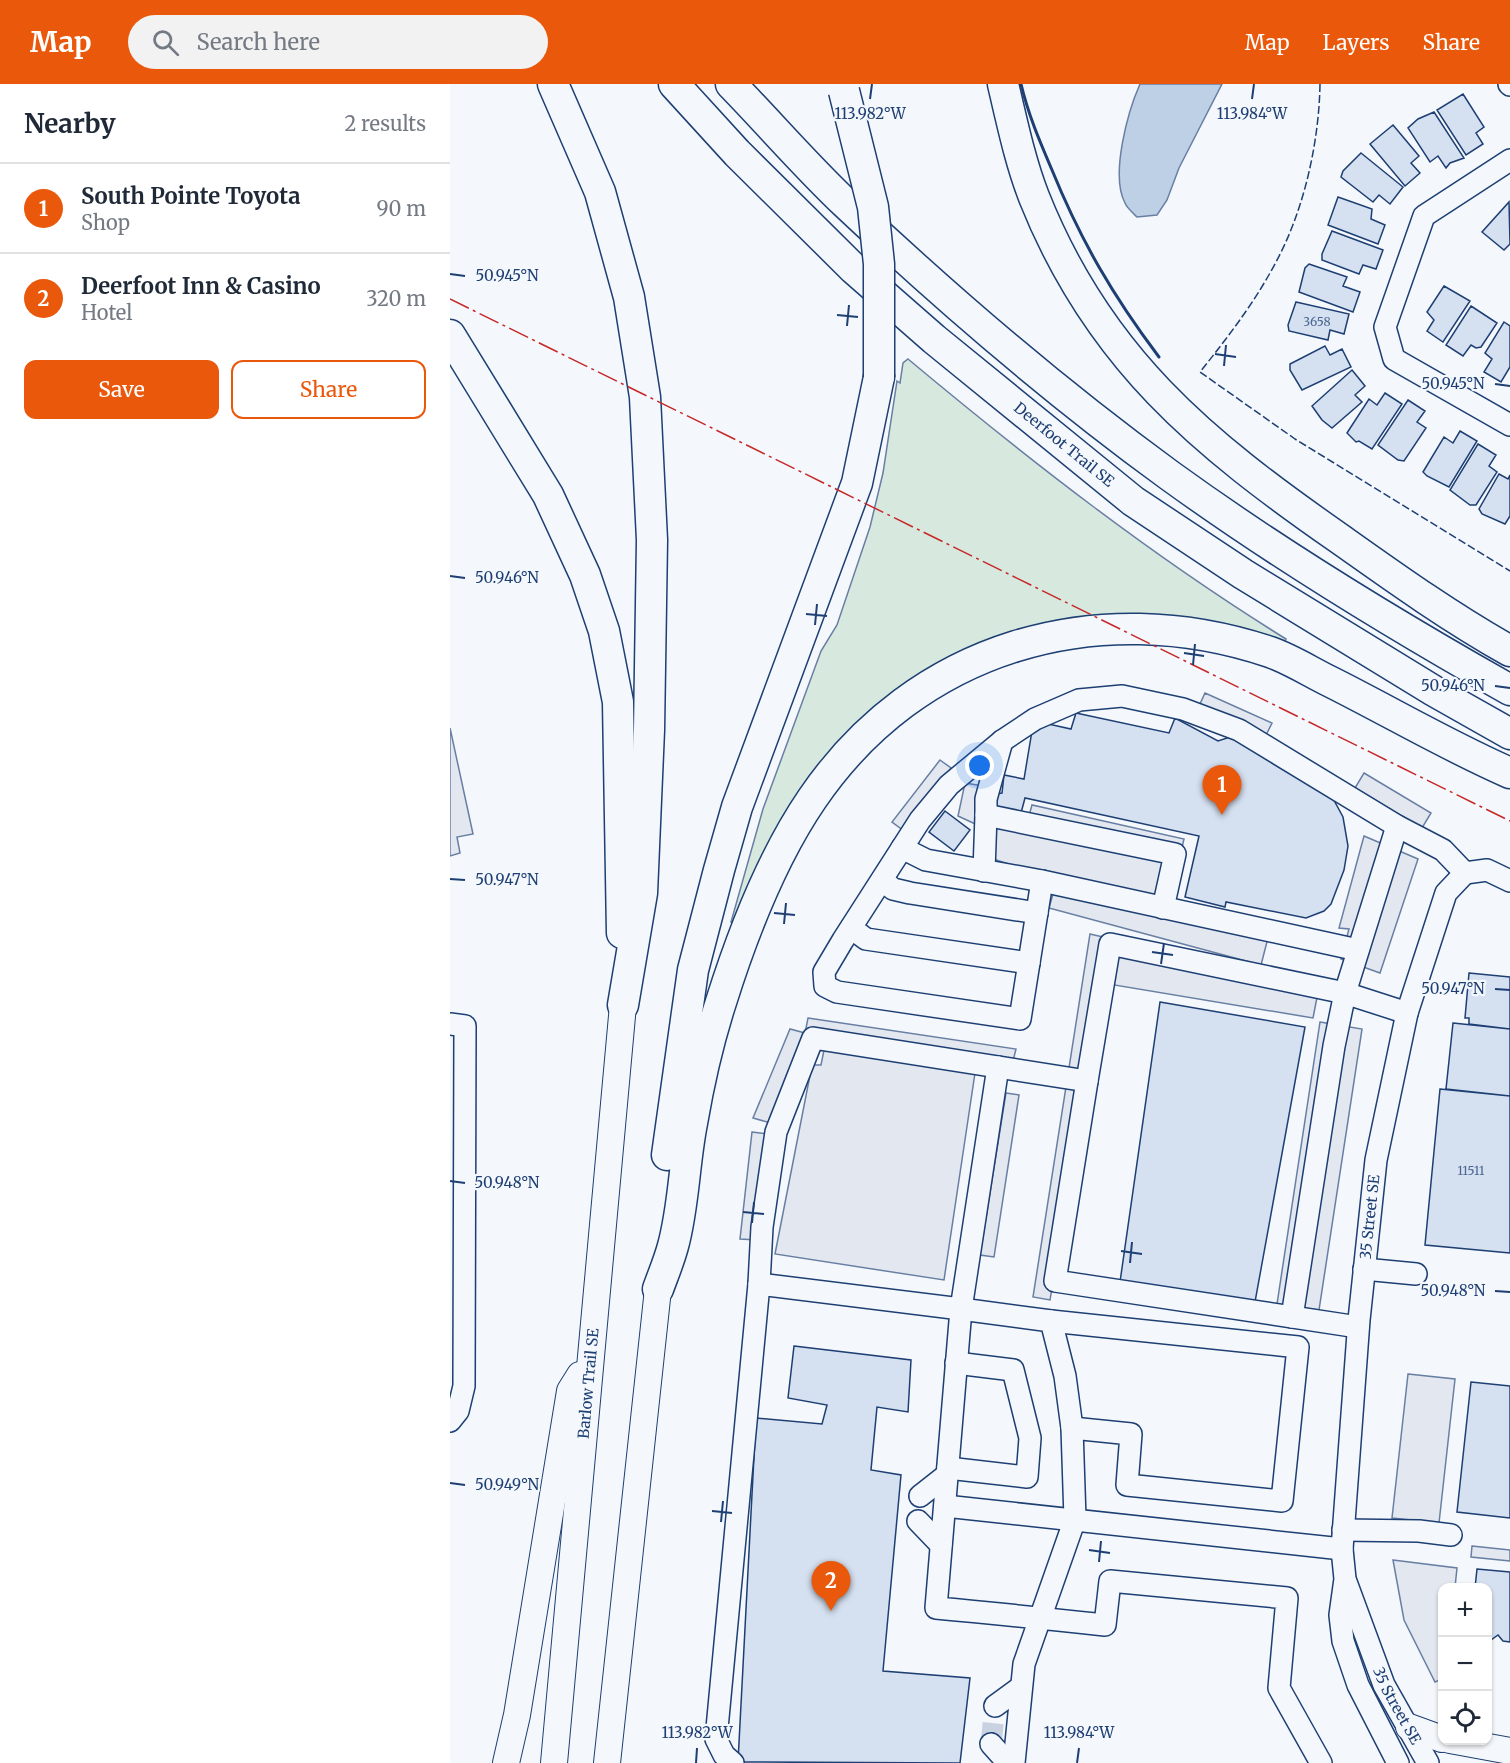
<!DOCTYPE html>
<meta charset="utf-8">
<style>
:root{--surface:#fff;--page:#f2f2f3;--text:#1f2937;--muted:#747a83;--line:#e0e1e3;--accent:#ea580c}
body{margin:0;font-family:Merriweather,serif;background:var(--page);color:var(--text)}
.controls{position:absolute;right:18px;bottom:18px;display:grid;overflow:hidden;border-radius:12px;box-shadow:0 2px 4px #0004}
.controls button{width:54px;height:54px;display:grid;place-items:center;padding:0;border:0;border-bottom:2px solid var(--line);background:var(--surface);color:var(--text);font:30px sans-serif}
.you{position:absolute;left:530px;top:682px;width:21px;height:21px;margin:-15px;border:4px solid #fff;border-radius:50%;background:#1a73e8;box-shadow:0 0 0 9px #1a73e833}
.badge{display:grid;place-items:center;width:39px;height:39px;border-radius:50%;background:var(--accent);color:#fff;font-size:20px;font-weight:700}
.pin{position:absolute;translate:-50% -50px;filter:drop-shadow(0 2px 3px #0008)}
.pin::after{content:'';position:absolute;top:32px;width:21px;height:18px;background:inherit;clip-path:polygon(0 0,100% 0,50% 100%)}
.list{margin:0;padding:0;list-style:none}
h2{display:flex;justify-content:space-between;align-items:center;height:78px;margin:0;padding:0 24px;font-size:26px}
h2 small{font-size:20px;font-weight:400;color:var(--muted)}
.list li{display:grid;grid-template-columns:39px 1fr auto;gap:18px;align-items:center;box-sizing:border-box;height:90px;padding:0 24px;border-top:2px solid var(--line)}
.list b{display:block;font-size:22px;white-space:nowrap}
.list p{margin:0;font-size:20px;white-space:nowrap;color:var(--muted)}
.list em{font-size:20px;font-style:normal;color:var(--muted)}
.actions{display:flex;gap:12px;padding:18px 24px}
.actions a{flex:1;padding:14px 0;border:2px solid var(--accent);border-radius:12px;text-align:center;font-size:21px;color:var(--accent)}
.actions .main{background:var(--accent);color:#fff}
.icon{flex:none;width:33px;height:33px;fill:none;stroke:currentColor;stroke-width:2;stroke-linecap:round;stroke-linejoin:round}
.map{position:relative;flex:none;width:1060px;height:1679px;overflow:hidden}
header{display:flex;align-items:center;gap:36px;box-sizing:border-box;height:84px;padding:0 30px;background:var(--accent);color:#fff}
header strong{font-size:28px}
nav{display:flex;gap:33px;margin-inline-start:auto;font-size:21px}
.search{width:420px;height:54px;background:var(--page);display:flex;align-items:center;gap:15px;box-sizing:border-box;padding:0 21px;border-radius:33px;color:var(--muted);font-size:22px}
main{display:flex}
aside{flex:1;background:var(--surface)}
.map>svg:first-child{display:block}
.green{fill:#d7e8df;stroke:#687fa3;stroke-width:1.5}
.parking{fill:#e3e8f0;stroke:#687fa3;stroke-width:1.5}
.water{fill:#bed0e5;stroke:#687fa3;stroke-width:1.5}
.building{fill:#d5e0f0;stroke:#1d3f73;stroke-width:1.5}
.lines{fill:none;stroke-linecap:round;stroke-linejoin:round}
.minor-tunnel{stroke:#c9d2e0;stroke-width:21;stroke-dasharray:21 10;stroke-linecap:butt}
.minor-casing{stroke:#1d3f73;stroke-width:24}
.major-casing{stroke:#1d3f73;stroke-width:28}
.highway-casing{stroke:#1d3f73;stroke-width:33}
.minor{stroke:#f4f7fb;stroke-width:21}
.major{stroke:#f4f7fb;stroke-width:26}
.highway{stroke:#f4f7fb;stroke-width:30}
.highway-bridge-casing{stroke:#1d3f73;stroke-width:33;stroke-linecap:butt}
.highway-bridge{stroke:#f4f7fb;stroke-width:30}
.fence{stroke:#1d3f73;stroke-width:1.5;stroke-dasharray:8 3;stroke-linecap:butt}
.wall{stroke:#1d3f73;stroke-width:3}
.power{stroke:#c62828;stroke-width:1.5;stroke-dasharray:21 4.5 3 4.5;stroke-linecap:butt}
.ticks{fill:none;stroke:#1d3f73;stroke-width:2}
.labels{text-anchor:middle;stroke-width:4.5;stroke-linejoin:round;paint-order:stroke}
.number-label{font-size:12px;fill:#4b6792}
.street-label{font-size:15px;fill:#1d3f73;stroke:#f4f7fb}
.ticks-label{font-size:15px;text-anchor:middle;fill:#1d3f73;stroke:#f4f7fb;stroke-width:4.5;stroke-linejoin:round;paint-order:stroke}
</style>
<header>
<strong>Map</strong>
<div class="search"><svg class="icon" aria-label="search" viewBox="0 0 24 24"><circle cx="10" cy="10" r="6"/><path d="M15 15l6 6"/></svg>Search here</div>
<nav><a>Map</a><a>Layers</a><a>Share</a></nav>
</header>
<main>
<aside>
<h2>Nearby<small>2 results</small></h2>
<ul class="list">
<li><span class="badge">1</span><div><b>South Pointe Toyota</b><p>Shop</p></div><em>90 m</em></li>
<li><span class="badge">2</span><div><b>Deerfoot Inn &amp; Casino</b><p>Hotel</p></div><em>320 m</em></li>
</ul>
<div class="actions"><a class="main">Save</a><a>Share</a></div>
</aside>
<div class="map">
<svg width="1060" height="1679" viewBox="0 0 1060 1679">
<rect width="100%" height="100%" fill="#f4f7fb"/>
<path class="green" d="M458,275c121,101 244,197 378,280l-3,7 -136,-30 -238,72 -170,237 -8,-3 32,-113 58,-158 16,-26 33,-98 13,-54 14,-92 3,2 3,-20z"/>
<path class="parking" d="M755,609l67,30 -6,12 -66,-31z
M0,644l23,106 -16,3 3,16 -10,3z
M490,676l11,8 -47,63 -12,-9z
M914,689l67,40 -9,15 -67,-40z
M515,699l24,4 38,36 5,-18 152,34 -16,66 102,25 -9,35 -212,-57 8,-28 -82,-27 9,-25 -26,-12z
M914,752l54,23 -38,114 -39,-14 8,-30 -10,-1z
M640,850l229,53 -6,31 -210,-35 -53,317 -17,-3z
M358,934l208,31 -5,20 -201,-31 -36,86 -21,-6 37,-89 15,4z
M870,938l42,7 -43,281 -42,-6z
M374,966l151,23 -31,207 -169,-26 37,-189h9z
M556,1009l13,2 -25,162 -14,-2z
M302,1048l17,2 -12,106 -17,-1z
M958,1290l47,5 -16,144 -47,-5z
M1022,1462l38,4v11l-39,-4z
M943,1476l64,8 -2,19 -13,1v91l-7,3 -31,-62z"/>
<path class="water" d="M690,0h82l-43,84 -12,32 -10,15 -20,2c-4,-4 -10,-9 -12,-14 -15,-28 3,-92 15,-119z"/>
<path class="building" d="M1013,10l21,33 -8,6 7,11 -17,11 -29,-45z
M984,28l30,46 -14,5 -4,5 -8,-12 -8,6 -22,-34 10,-9z
M943,41l26,31 -8,7 9,10 -15,13 -35,-42z
M911,69l42,34 -13,17 -11,-9 -6,7 -32,-25 2,-6z
M888,113l34,12 -1,10 14,6 -7,19 -50,-19z
M1059,118l1,42 -6,6 -22,-18z
M882,147l51,19 -7,19 -13,-4 -4,9 -37,-14v-6z
M859,180l38,13 -4,9 17,6 -7,20 -54,-20 6,-24z
M994,202l26,15 -27,41 -16,-11 7,-11 -7,-8z
M846,218l53,12 -5,20 -14,-4 -2,10 -39,-9 -1,-6z
M1021,222l26,17 -16,24 -5,1 -5,-3 -8,11 -17,-11z
M1054,238l6,4v41l-9,15 -17,-10 8,-13 -7,-6z
M875,262l5,9 12,-6 9,18 -49,23 -12,-20v-6z
M902,286l13,16 -10,9 7,7 -30,26 -10,-8 -10,-14z
M935,309l17,11 -30,45 -13,-8 -3,1 -9,-9 22,-34 8,6z
M958,316l17,11 -8,11 9,6 -22,33 -6,-1 -20,-15z
M1010,347l17,10 -28,46 -22,-11 -4,-4 21,-35 9,6z
M1028,360l18,11 -7,11 8,6 -21,33h-6l-20,-15z
M1049,390l9,5 2,-4v41l-5,8 -23,-10 -3,-5z
M626,629l93,20 6,-15 43,23 12,-4 100,56 13,24 5,29 -4,24 -13,34 -7,7 -18,7 -80,-16 -1,5 -40,-10 14,-61 -174,-38 -4,15 -27,-7 1,-12 7,-1 2,-18 20,4 8,-48 12,-8 27,6z
M495,727l25,19 -16,21 -25,-19z
M1019,889l41,4v52l-41,-5v-6h-4z
M710,918l145,25 -50,275 -135,-20z
M1003,939l57,6v67l-64,-7z
M990,1005l70,7v157l-85,-8z
M344,1262l117,14 -3,52 -31,-5 -6,63 30,5 -18,196 87,7 -10,85 -222,-1 18,-344 66,6 5,-19 -39,-7z
M1021,1298l39,4v132l-53,-6z
M1027,1485l33,3v70l-7,-1 -5,-6 -7,5 -3,-4v-48h-13z"/>
<g class="lines">
<path class="minor-tunnel" d="M541,1660l4,-38"/>
<g class="minor-casing">
<g id="minor">
<path d="M1059,0l1,1"/>
<path d="M1060,76l-86,56 -39,111 9,32 116,66"/>
<path d="M536,731v-16l16,-58"/>
<path d="M452,764l24,12 116,21 316,69"/>
<path d="M534,787l2,-56 189,39 -12,54"/>
<path d="M1015,789l22,-3 23,11"/>
<path d="M432,796l11,9 17,4 127,20"/>
<path d="M592,797l-22,138 -183,-27 -12,-6 -1,-14 19,-32 77,-120 29,-35 53,-44 33,-22 44,-19 43,-4 61,13 56,21 158,96 46,24 22,23"/>
<path d="M401,844l15,11 163,24"/>
<path d="M0,940l15,2 -1,360 -6,25 -8,10"/>
<path d="M637,997l23,-137 235,49 62,20"/>
<path d="M914,1185l52,5"/>
<path d="M309,1200l3,-57 14,-95 37,-94 274,43 -32,200 303,46"/>
<path d="M842,1233l42,-271 11,-53 52,-167"/>
<path d="M601,1237l247,26 -16,154 -155,-16 4,-51 -59,-6"/>
<path d="M498,1384l79,9 3,-39 -17,-68 -57,-7"/>
<path d="M470,1412l28,-22"/>
<path d="M495,1422l397,43"/>
<path d="M468,1437l23,24"/>
<path d="M893,1446l76,1 32,4"/>
<path id="s1" d="M896,1498l38,103 44,78"/>
<path d="M545,1622l26,-19"/>
<path d="M541,1660l17,19"/>
<path d="M283,1679l-9,-8 -8,-16 43,-455 202,25 37,-242"/>
<path d="M564,1679l10,-99 51,-145 -3,-91 -7,-52 -14,-55 -90,-12 -25,299c56,5 113,11 169,17l5,-44 177,17 -8,90 42,75"/>
<path id="s2" d="M948,1679l-40,-78 -15,-44 -3,-26 5,-36 -3,-30 17,-229 17,-160 31,-147 39,-120 19,-20"/>
</g>
</g>
<g class="major-casing">
<g id="major">
<path d="M959,1643l33,12"/>
<path d="M1000,1656l60,11"/>
<path d="M56,1679l11,-48 53,-324 10,-16"/>
<path id="s3" d="M104,1679l69,-758"/>
<path d="M157,1679l51,-474"/>
</g>
</g>
<g class="highway-casing">
<g id="highway">
<path d="M103,0l47,108 29,105 16,100 7,143 -3,190 -7,163 -19,112"/>
<path id="s4" d="M224,0l63,69 117,116 80,70 199,162 110,73 191,117 76,43"/>
<path d="M281,0c38,39 74,81 114,119 102,96 210,189 324,272 109,79 224,149 341,215"/>
<path d="M553,0c9,38 17,77 31,113 64,161 168,246 306,342 55,39 111,79 170,112"/>
<path d="M0,251l98,160 37,80 19,56 14,71 4,231"/>
<path d="M217,1071l26,-185 26,-100 18,-63 120,-324 22,-106"/>
<path d="M208,1205c5,-14 11,-28 15,-43 11,-40 11,-83 19,-123 7,-41 16,-81 29,-121 22,-70 50,-143 91,-203 104,-153 285,-205 458,-147 20,7 39,19 59,29 60,30 119,65 181,92"/>
</g>
</g>
<use href="#minor" class="minor"/>
<use href="#major" class="major"/>
<use href="#highway" class="highway"/>
<g class="highway-bridge-casing">
<path id="highway-bridge" d="M394,7l29,116 6,57v113"/>
</g>
<use href="#highway-bridge" class="highway-bridge"/>
<path class="fence" d="M870,0c-1,59 -16,126 -44,178 -21,40 -48,75 -76,110l95,67 215,132"/>
<path class="wall" d="M571,0c7,30 19,58 31,86 29,71 61,126 107,187"/>
<path class="power" d="M0,215l1060,522"/>
</g>
<path class="ticks" d="M420,15l2,-15M802,15l2,-15M0,190l15,2M387,231l21,2M397,242l2,-21M765,270l21,3M774,282l2,-21M1045,300l15,2M0,492l15,2M356,530l21,2M365,541l2,-21M734,569l20,3M743,581l2,-21M1045,602l15,2M0,795l15,1M324,829l21,2M334,840l2,-21M702,868l21,3M711,880l3,-21M1045,905l15,1M0,1097l15,2M293,1128l21,2M302,1139l2,-21M671,1167l21,3M680,1179l2,-21M1045,1207l15,1M0,1399l15,2M262,1427l20,2M271,1438l2,-21M639,1466l21,3M649,1478l2,-21M246,1679l1,-15M627,1679l2,-15"/>
<g class="labels">
<g class="number-label">
<text x="867" y="242">3658</text>
<text x="1021" y="1091">11511</text>
</g>
<g class="street-label">
<text dy="5" stroke="none"><textPath href="#s4" startOffset="532">Deerfoot Trail SE</textPath></text>
<text dy="5" stroke="none"><textPath href="#s2" startOffset="560">35 Street SE</textPath></text>
<text dy="5" stroke="none"><textPath href="#s3" startOffset="381">Barlow Trail SE</textPath></text>
<text dy="5" stroke="none"><textPath href="#s1" startOffset="134">35 Street SE</textPath></text>
</g>
</g>
<g class="ticks-label">
<text x="420" y="35">113.982°W</text>
<text x="802" y="35">113.984°W</text>
<text x="57" y="197">50.945°N</text>
<text x="1003" y="305">50.945°N</text>
<text x="57" y="499">50.946°N</text>
<text x="1003" y="607">50.946°N</text>
<text x="57" y="801">50.947°N</text>
<text x="1003" y="910">50.947°N</text>
<text x="57" y="1104">50.948°N</text>
<text x="1003" y="1212">50.948°N</text>
<text x="57" y="1406">50.949°N</text>
<text x="247" y="1654">113.982°W</text>
<text x="629" y="1654">113.984°W</text>
</g>
</svg>
<div class="controls">
<button>+</button>
<button>−</button>
<button><svg class="icon" aria-label="locate" viewBox="0 0 24 24"><circle cx="12" cy="12" r="6"/><path d="M12 2v4M12 18v4M2 12h4M18 12h4"/></svg></button>
</div>
<div class="you"></div>
<div class="pin badge" style="left:772px;top:731px">1</div>
<div class="pin badge" style="left:381px;top:1527px">2</div>
</div>
</main>
